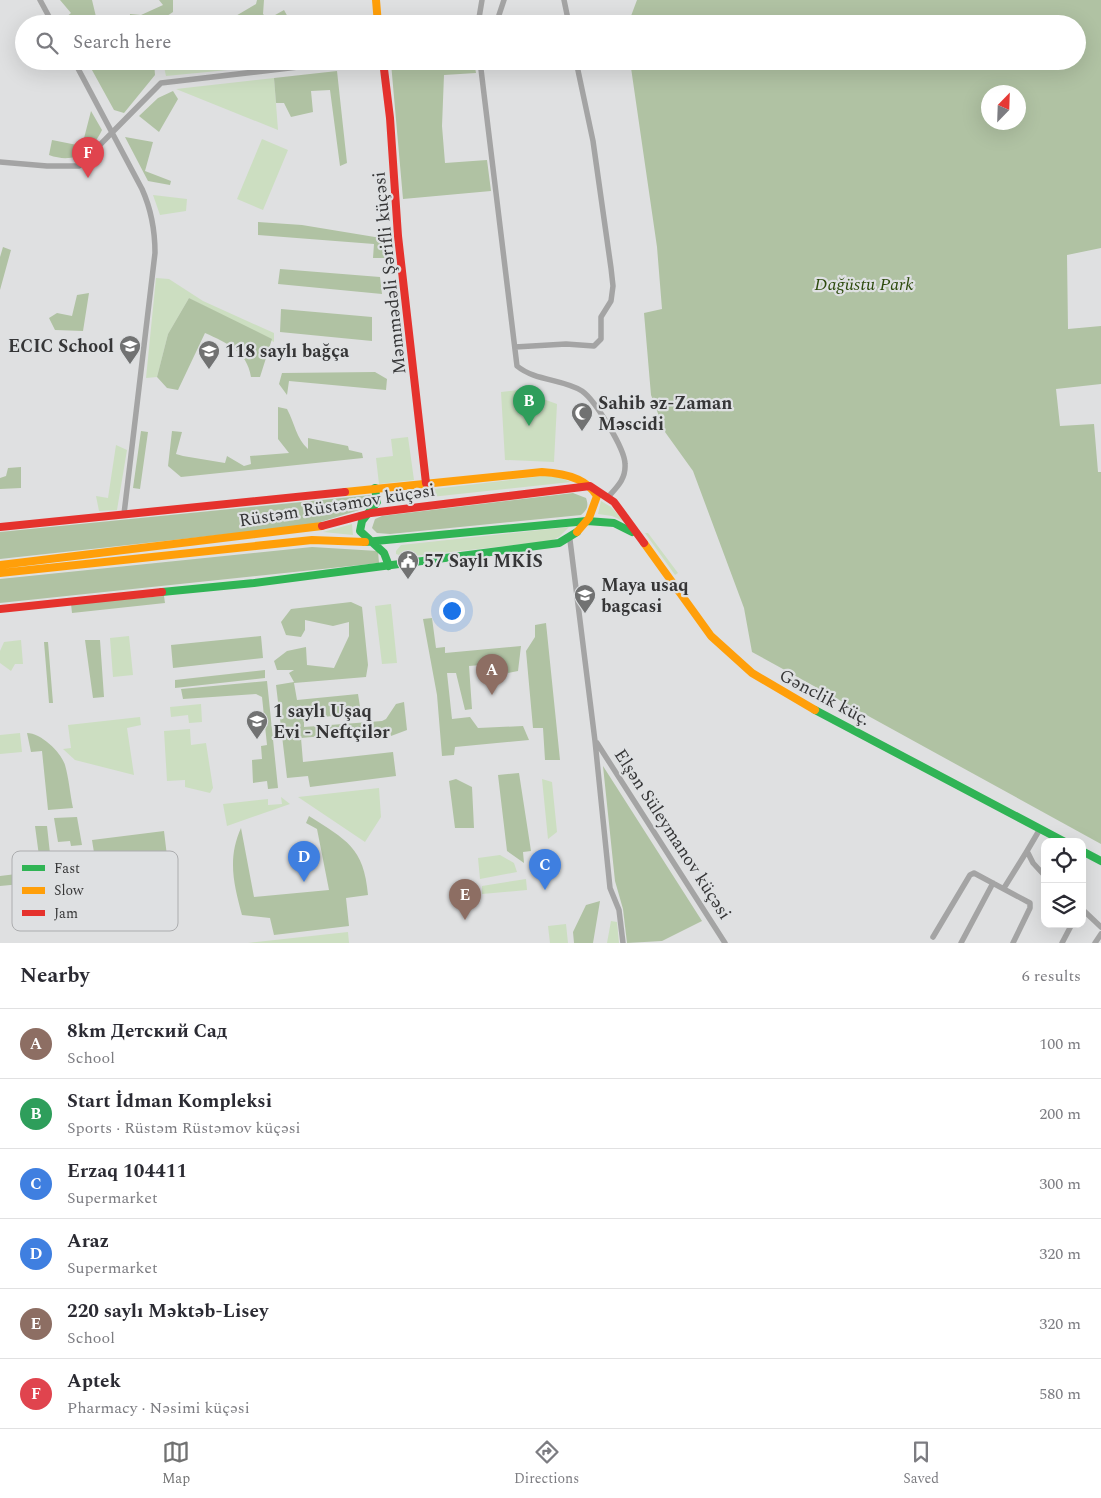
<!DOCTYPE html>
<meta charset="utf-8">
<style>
:root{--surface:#fff;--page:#f7f7f7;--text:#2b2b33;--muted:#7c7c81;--line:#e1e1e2;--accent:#717272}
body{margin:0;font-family:Spectral,serif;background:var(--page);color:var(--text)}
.controls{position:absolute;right:15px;bottom:15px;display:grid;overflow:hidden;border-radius:10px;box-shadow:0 5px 20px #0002}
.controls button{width:45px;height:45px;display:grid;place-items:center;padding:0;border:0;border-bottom:1px solid var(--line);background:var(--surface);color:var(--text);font:25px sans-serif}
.compass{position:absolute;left:981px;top:85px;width:45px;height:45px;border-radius:50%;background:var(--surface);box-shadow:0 5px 20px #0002;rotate:23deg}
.you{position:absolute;left:451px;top:610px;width:18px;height:18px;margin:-12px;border:4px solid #fff;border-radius:50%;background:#1a73e8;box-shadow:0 0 0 8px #1a73e833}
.badge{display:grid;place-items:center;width:32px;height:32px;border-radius:50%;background:var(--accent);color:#fff;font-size:16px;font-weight:700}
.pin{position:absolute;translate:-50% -41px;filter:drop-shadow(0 1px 2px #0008)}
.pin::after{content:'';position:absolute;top:26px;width:18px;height:15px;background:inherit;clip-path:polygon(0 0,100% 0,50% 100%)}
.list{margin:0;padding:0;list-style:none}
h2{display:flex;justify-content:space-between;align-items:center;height:65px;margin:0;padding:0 20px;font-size:21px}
h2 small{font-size:16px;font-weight:400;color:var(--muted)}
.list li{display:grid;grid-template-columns:32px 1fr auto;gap:15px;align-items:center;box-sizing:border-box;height:70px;padding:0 20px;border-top:1px solid var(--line)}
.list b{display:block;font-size:19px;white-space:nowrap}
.list p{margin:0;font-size:16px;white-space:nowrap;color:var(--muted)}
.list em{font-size:16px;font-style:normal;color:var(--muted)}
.icon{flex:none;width:28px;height:28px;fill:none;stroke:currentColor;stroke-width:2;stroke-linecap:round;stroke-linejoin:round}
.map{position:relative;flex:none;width:1101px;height:943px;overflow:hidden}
.search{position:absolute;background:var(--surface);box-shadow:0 5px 20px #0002;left:15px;right:15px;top:15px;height:55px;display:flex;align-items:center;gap:12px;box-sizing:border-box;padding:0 18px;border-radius:28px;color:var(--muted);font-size:19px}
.sheet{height:485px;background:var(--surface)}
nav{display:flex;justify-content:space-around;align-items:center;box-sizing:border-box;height:70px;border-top:1px solid var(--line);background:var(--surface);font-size:14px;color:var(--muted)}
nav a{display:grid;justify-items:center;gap:2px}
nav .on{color:var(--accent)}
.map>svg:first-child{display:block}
.green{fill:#ccdec1}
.forest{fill:#b0c2a3;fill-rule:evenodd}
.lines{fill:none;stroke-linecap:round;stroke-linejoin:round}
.street{stroke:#a4a4a4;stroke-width:5.5}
.fast{stroke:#30b455;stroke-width:8}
.slow{stroke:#ff9f0a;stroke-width:8}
.jam{stroke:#e5322d;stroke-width:8}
.labels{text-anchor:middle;stroke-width:4.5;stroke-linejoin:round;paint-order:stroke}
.street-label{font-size:18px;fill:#363637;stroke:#dee0e2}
.park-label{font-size:18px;font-style:italic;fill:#2d4a0d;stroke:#dee0e2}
.poi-label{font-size:18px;font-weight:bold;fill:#363637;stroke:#dee0e2;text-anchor:start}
.key{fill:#dee0e2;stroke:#acadaf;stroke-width:1}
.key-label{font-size:14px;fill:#363637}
</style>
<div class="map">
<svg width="1101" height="943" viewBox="0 0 1101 943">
<rect width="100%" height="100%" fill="#dfe0e1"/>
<path class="green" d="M216,61h84v2l-134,13 -2,-9z
M274,78l4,52 -102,-41z
M262,139l26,11 -25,60 -26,-11z
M153,195l34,4 -1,12 -26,4z
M156,278l13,1 34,22 71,32v9l-85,-44 -21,36 -11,43 -11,1z
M518,390l39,14 -3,58 -49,-2 -4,-68z
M408,437l6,43 -35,4 -3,-26 17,-2 -2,-17z
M116,445l11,5 -10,60 -18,1 -3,-15 12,2z
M552,475l19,7 -177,19 -4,-4 2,-3z
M601,501l10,6 14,15 -13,-6 -14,-2z
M352,524l1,11 -30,-3z
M569,527l-10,10 -9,4 -145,16 -9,-3v-3l5,-6z
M645,533h3l30,40 -3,2z
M391,604l6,59 -15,1 -7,-58z
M129,636l4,39 -20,2 -3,-39z
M21,640l2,24h-8l-4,7 -11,-8v-12l4,-9z
M201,704l1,18 -13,1 -1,-8 -17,2 -1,-10z
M140,717l1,8 -14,3 7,47 -59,-15 -12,-11 8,-1 -3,-23z
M190,729l1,16 15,-2 7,45 -3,5 -25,-6v-7l-18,1 -3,-50z
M20,733l2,19 -22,2v-19z
M542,779l10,3 5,50 -9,7z
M379,788l2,29 -16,25 -67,-45z
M281,797l9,7 -63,22 -4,-22 45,-5v6l14,-1z
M500,855l14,8 3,9 -37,7 -2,-21z
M526,879l1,11 -45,4v-8z
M611,921l6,1 2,21h-12z
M566,924l2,19h-18l-2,-17z
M348,932l1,11h-101z"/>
<path class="forest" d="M60,0h32l5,21 -37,1 11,-9z
M159,0h14v12l-18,12h-26l1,-10 11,1 22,-10z
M257,0h7l-1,14 5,5 16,-9 5,9 -14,5h-37l-4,-7 22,-13z
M637,0h464v248l-34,7 1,74 33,-3v58l-45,5 4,37 34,-2 4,48h3v372l-349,-192 -8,-44 -51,-137 -28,-39 -14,-37 -7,-82 18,-4 -5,-62 -27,-186h447v-37h-449zM1018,92v30h-30v-30z
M87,61h67l1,14 -31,38 -10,-3z
M403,61h71l2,12 -32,2 -2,51 3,37 42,-3 4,31 -88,8 -12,-136z
M337,71l10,92 -7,3 -10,-76 -19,1 2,21 -22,5 -7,-14h-8l-2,-25z
M173,91l5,8 -19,33 -20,-16 19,-18z
M91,111l11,19c-11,23 -28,34 -53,25l3,-15 30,6z
M125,137l28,5 -8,29 26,10 -1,4 -22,-4z
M258,222l44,3 85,14 -2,19h-12l1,-14 -116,-9z
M3,247l8,3 -11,40v-33z
M280,269l100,8 2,17 -104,-10z
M89,293l-6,38 -28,-1 -6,-12 8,-5 15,3 5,-21z
M189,298l83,41 -12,38h-9c-4,-26 -24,-34 -46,-44l-27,57 -11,-2 -10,-11 11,-43z
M281,309l91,8v24l-92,-9z
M375,372l12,7 -1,11 -97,-9 -2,14 -8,-11 3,-11z
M278,407l9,2c8,15 9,29 21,40v-11l40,8 1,4 13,3 1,5 -182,19 -13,-11 4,-35 10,1 -6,22 7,2 42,7 2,-7 17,10 7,-2 -1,-8 39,-3 -11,-14z
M141,431l7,1 -8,57 -7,-1z
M21,467v21l-21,1v-11l6,-2 2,-8z
M573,493l13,5c3,8 1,12 -5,17l-191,19 -13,-1 -5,-5 3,-9 7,-3z
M371,495l1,11 -61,19 -311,34v-27z
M312,547l66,4 1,12 -379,40v-24z
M164,596l1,7 -93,10 -1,-9z
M351,602l11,5 6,58 -2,12 -72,6 3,17 61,-6 3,19 -57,6v8l78,-6 4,-2 10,-15 8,-2 3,28 -16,6 -1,-6 -89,8 2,24 90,-10 3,24 -86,11 -2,-11 -21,2 -11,-93 18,-3 -5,-9 5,-3h-17l-3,-9 13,-10 19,-4 1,18 27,3 15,-32v-14l-16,4 -28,-6v10l-4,7 -15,-2 -5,-13 10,-13z
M432,618l4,30 9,-1v6l76,-7 -3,25 -10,2 -4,-10 -35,3 3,43 -7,1 -9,-37h-9l5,46 18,-2 8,11 45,-2 6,14 -74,7 -1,8 -12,1 -5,-61 -14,-76z
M546,623l14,137h-15l-2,-32h-10l-7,-77 9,-14v-12z
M261,636l2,22 -90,10 -2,-23z
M85,640h15l4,57 -11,1z
M44,642h4l5,61h-4z
M265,670v8l-90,10v-8z
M267,681l11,107 -10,1 -1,-8 -14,2 -1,-23 10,-1 -1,-13 6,-1 -5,-48 -6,-3 -73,5 -2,-10z
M27,733c14,0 34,19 38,32 4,14 5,29 8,43l-25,2 -6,-59 -11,1z
M603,766l99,155 -40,20 -35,2 -4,-34 -8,-28z
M519,773l12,78 -8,1 1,11 -17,-12 -9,-76z
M456,779l16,8 2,41h-19l-6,-47z
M309,816c37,24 55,31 59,79l-22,3 3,28 -75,9 -4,-17 -28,-3c-8,-30 -15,-56 -1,-87l13,69 75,-7 -12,-61 -11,-6z
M77,817l5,28 -11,1 -1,-5 -12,1 -4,-24z
M35,826h12l6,55 -53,5v-10l41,-5z
M164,831l3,25 -71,9 -4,-25z
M600,901l-7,42h-19l-1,-11 13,-27z"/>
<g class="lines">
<path class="street" d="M40,0l13,24
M564,0l5,24
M478,24l4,-24
M496,24l8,-24
M74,61l68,128c9,20 13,41 13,64l-31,261
M480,61l37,305c18,15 46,13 65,25 13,9 43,58 43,73 1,15 -8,23 -17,33
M550,61l27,3
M0,162l47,4h32l82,-83 188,-22
M515,347l51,-3 28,2 7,-7v-22l10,-16 2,-15 -2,-18 -18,-127 -17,-80
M570,540l25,201 15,147 9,22 4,33
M597,743l128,200
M1040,829l-13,22 6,12 12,13
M1004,888l23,-37
M1082,909l19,18
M933,937l37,-62 4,-2 56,30v5l-17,35
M961,943l32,-60
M1062,943l10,-19
M1095,943l6,-9"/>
<path class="fast" d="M375,488l2,14 -15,19 -2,10 24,22 5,13
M365,542l222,-21 27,2 18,9
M162,592l92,-9 305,-40 18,-11
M815,710l250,132
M1082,851l19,10"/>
<path class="slow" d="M376,0l2,24
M345,492l197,-20c20,1 44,5 55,24l-8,22 -12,14
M644,543l67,93 41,37 63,37
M0,565l322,-39
M0,573l312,-33 53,2"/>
<path class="jam" d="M383,61l7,57 8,118 28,247
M322,526l49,-13 219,-27 24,16 30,41
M0,527l345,-35
M0,609l162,-17"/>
</g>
<defs>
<g id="school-pin" transform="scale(1.125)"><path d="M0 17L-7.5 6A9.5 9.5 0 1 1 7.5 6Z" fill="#717272" stroke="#dee0e2"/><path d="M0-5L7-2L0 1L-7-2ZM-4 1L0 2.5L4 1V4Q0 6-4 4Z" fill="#fff"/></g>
<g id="mosque-pin" transform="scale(1.125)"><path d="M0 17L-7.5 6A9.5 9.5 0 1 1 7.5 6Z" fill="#717272" stroke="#dee0e2"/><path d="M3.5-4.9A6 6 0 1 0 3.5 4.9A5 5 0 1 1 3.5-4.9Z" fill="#fff"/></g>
<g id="civic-pin" transform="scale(1.125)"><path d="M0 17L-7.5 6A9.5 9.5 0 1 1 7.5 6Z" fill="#717272" stroke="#dee0e2"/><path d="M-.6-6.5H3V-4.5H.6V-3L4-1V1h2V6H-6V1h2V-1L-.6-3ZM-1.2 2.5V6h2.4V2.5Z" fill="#fff"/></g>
</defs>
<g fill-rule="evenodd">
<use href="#school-pin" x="130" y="346"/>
<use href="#school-pin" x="209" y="351"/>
<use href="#mosque-pin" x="582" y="413"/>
<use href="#civic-pin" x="408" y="561"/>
<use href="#school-pin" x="585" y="595"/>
<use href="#school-pin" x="257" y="721"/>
</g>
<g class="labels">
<g class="street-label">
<text transform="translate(389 273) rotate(-96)" y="6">Məmmədəli Şərifli küçəsi</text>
<text transform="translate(337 505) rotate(-9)" y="6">Rüstəm Rüstəmov küçəsi</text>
<text transform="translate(825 697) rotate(28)" y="6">Gənclik küç.</text>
<text transform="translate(673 834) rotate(57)" y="6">Elşən Süleymanov küçəsi</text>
</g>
<g class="park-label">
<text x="864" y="290">Dağüstu Park</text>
</g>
<g class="poi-label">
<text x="114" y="352" text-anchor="end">ECIC School</text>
<text x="225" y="357">118 saylı bağça</text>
<text x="598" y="409">Sahib əz-Zaman<tspan x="598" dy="21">Məscidi</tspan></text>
<text x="424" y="567">57 Saylı MKİS</text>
<text x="601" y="591">Maya usaq<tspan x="601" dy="21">bagcasi</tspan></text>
<text x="273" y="717">1 saylı Uşaq<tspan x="273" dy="21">Evi - Neftçilər</tspan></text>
</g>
</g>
<rect x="12" y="851" width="166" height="80" rx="8" class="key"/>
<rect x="22" y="865" width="23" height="6" fill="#30b455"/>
<rect x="22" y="887" width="23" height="7" fill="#ff9f0a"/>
<rect x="22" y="910" width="23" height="6" fill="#e5322d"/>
<g class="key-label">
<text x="54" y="873">Fast</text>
<text x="54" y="895">Slow</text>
<text x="54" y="918">Jam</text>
</g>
</svg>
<div class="controls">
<button><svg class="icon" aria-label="locate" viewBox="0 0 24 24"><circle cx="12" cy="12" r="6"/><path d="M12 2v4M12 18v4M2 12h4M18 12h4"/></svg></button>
<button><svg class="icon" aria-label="layers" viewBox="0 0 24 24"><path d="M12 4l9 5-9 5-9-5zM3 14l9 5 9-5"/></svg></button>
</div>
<svg class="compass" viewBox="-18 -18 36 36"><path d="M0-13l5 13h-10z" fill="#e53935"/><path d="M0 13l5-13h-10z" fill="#7c7c81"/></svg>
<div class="you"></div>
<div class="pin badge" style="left:492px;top:695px;background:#8d6e63">A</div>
<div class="pin badge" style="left:529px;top:426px;background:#2e9e5b">B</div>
<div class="pin badge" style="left:545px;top:890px;background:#3f7fe0">C</div>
<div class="pin badge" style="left:304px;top:882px;background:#3f7fe0">D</div>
<div class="pin badge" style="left:465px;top:920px;background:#8d6e63">E</div>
<div class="pin badge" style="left:88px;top:178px;background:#e0444e">F</div>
<div class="search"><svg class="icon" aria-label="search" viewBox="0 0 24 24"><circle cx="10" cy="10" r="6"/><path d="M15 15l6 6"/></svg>Search here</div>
</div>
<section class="sheet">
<h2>Nearby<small>6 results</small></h2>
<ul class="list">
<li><span class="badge" style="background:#8d6e63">A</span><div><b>8km Детский Сад</b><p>School</p></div><em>100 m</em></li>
<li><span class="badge" style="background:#2e9e5b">B</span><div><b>Start İdman Kompleksi</b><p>Sports · Rüstəm Rüstəmov küçəsi</p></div><em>200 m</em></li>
<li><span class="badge" style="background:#3f7fe0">C</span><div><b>Erzaq 104411</b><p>Supermarket</p></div><em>300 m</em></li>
<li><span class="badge" style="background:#3f7fe0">D</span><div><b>Araz</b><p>Supermarket</p></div><em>320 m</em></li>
<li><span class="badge" style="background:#8d6e63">E</span><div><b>220 saylı Məktəb-Lisey</b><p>School</p></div><em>320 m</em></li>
<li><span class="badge" style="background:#e0444e">F</span><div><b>Aptek</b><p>Pharmacy · Nəsimi küçəsi</p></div><em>580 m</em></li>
</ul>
</section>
<nav>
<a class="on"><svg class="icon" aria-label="map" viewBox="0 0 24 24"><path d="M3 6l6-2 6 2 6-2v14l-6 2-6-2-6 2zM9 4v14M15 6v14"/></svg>Map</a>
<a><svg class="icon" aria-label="directions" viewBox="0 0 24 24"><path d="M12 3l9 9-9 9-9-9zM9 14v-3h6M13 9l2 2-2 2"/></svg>Directions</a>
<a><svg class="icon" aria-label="saved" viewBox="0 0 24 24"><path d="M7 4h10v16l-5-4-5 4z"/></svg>Saved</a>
</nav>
